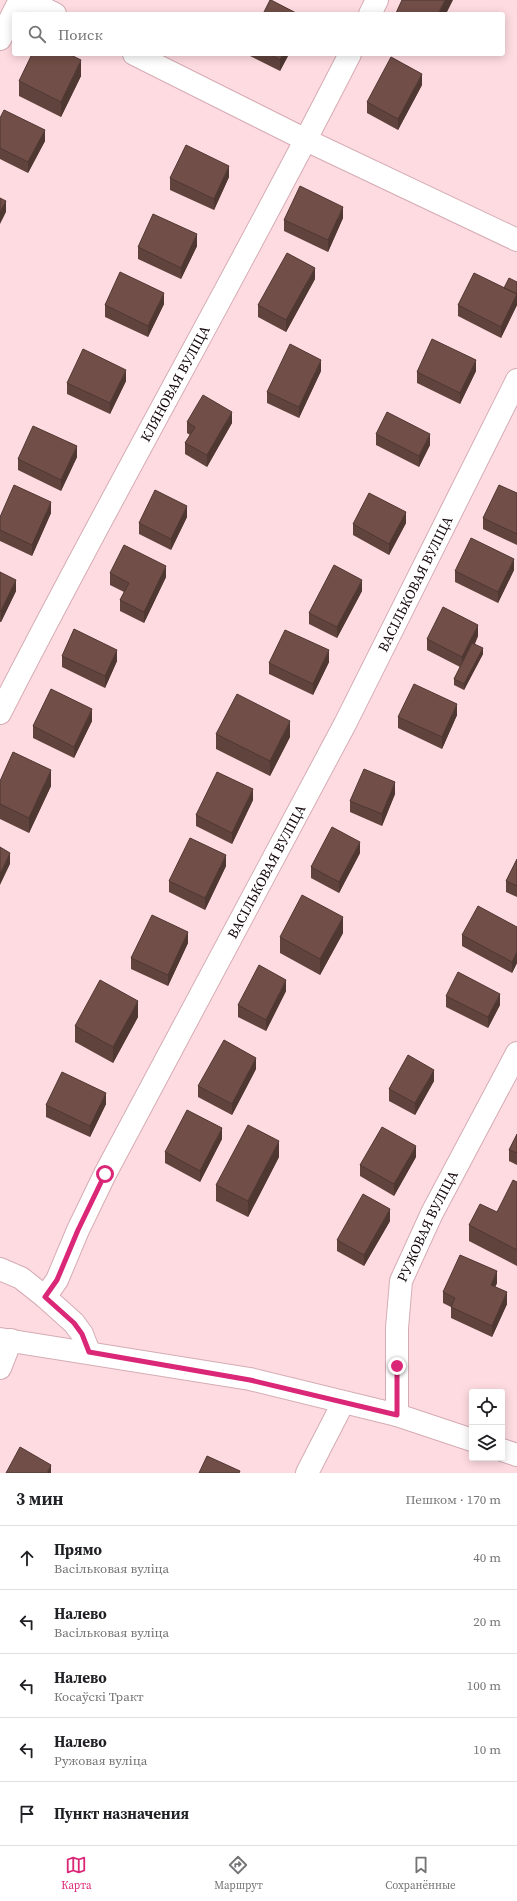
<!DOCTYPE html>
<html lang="ru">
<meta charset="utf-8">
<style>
:root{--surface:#fff;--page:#f6f6f6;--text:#202124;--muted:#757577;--line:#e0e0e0;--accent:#db2777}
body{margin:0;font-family:"Source Serif 4",serif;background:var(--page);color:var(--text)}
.controls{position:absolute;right:12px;bottom:12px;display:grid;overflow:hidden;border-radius:4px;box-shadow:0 2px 10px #0003}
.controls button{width:36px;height:36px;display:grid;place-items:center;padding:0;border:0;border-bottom:1px solid var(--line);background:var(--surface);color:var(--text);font:20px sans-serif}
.stop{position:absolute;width:12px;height:12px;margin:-9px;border:3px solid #db2777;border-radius:50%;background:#fff}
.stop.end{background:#db2777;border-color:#fff;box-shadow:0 1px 4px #0008}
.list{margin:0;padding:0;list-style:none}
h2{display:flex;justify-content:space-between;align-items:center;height:52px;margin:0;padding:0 16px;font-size:17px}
h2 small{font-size:13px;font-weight:400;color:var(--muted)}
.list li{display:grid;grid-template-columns:26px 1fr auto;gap:12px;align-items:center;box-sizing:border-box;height:64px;padding:0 16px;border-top:1px solid var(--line)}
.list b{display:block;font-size:15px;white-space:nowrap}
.list p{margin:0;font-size:13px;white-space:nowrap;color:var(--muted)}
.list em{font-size:13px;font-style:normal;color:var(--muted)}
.icon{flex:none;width:22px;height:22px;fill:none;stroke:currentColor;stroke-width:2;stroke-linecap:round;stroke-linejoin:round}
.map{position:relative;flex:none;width:517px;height:1473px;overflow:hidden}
.search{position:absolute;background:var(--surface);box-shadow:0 2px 10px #0003;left:12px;right:12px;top:12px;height:44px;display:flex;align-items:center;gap:10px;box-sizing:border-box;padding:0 14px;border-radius:4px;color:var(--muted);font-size:15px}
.sheet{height:372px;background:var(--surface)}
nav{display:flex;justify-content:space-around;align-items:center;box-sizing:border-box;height:56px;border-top:1px solid var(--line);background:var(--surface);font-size:11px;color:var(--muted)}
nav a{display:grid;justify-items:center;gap:2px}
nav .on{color:var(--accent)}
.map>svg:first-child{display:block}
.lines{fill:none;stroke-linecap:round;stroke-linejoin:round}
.minor-casing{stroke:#d5acb4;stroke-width:24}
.major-casing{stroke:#d5acb4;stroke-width:24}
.minor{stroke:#fff;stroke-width:22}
.major{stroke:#fff;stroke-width:22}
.wall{fill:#61433d}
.shaded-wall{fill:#4f3732}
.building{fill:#714e47;stroke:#4f3732}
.route{stroke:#db2777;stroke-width:5}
.labels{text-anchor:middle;stroke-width:4;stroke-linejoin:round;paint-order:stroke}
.street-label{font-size:14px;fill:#16080b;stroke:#fff}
</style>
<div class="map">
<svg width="517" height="1473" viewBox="0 0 517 1473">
<rect width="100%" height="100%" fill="#fedbe1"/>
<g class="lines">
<g class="minor-casing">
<g id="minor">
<path d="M27,0l28,14"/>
<path d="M370,14l7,-14"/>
<path d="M0,39l20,-39"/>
<path d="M134,54l172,86 211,100"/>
<path id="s1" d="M0,713c113,-222 237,-437 350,-659"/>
<path d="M0,1269l21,9 24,19 29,26 8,11 7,18"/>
<path id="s2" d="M45,1297l12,-17 21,-50 27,-56 240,-450 172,-344"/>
<path d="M0,1368l11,-28"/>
<path id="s3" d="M397,1415v-87l4,-47 31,-68 85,-160"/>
<path d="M307,1473l36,-70"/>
</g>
</g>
<g class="major-casing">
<path id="major" d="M0,1339l250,40 147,36 75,25
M502,1450l15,5"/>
</g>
<use href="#minor" class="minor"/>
<use href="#major" class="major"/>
</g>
<path class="wall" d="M248,54h41l-9,17 -32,-16z
M81,76l-20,41 -42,-21v-15z
M422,85l-24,45 -31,-17v-11z
M0,118l45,23 -17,32 -28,-14z
M229,177l-15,33 -44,-20v-12z
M343,218l-15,34 -44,-21v-11z
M197,246l-16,33 -43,-20v-12z
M315,279l-29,53 -28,-15v-12z
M517,282v23l-16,33 -43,-22v-11l46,-17z
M164,304l-16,33 -43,-20v-12z
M321,371l-22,47 -32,-15v-11z
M476,371l-16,33 -43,-21v-11z
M126,381l-16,33 -43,-20v-11z
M187,422l45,1 -25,44 -22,-13v-11l5,-8 -3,-2z
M376,434l54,11 -11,22 -43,-22z
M77,457l-16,34 -43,-21v-11z
M517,493v52l-34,-16v-11z
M51,513l-19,43 -32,-15v-24z
M187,517l-16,33 -32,-16v-11z
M406,523l-17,32 -36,-20v-11z
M514,570l-16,33 -43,-21v-11z
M0,572l16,19 -15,31h-1z
M110,573l56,4 -22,46 -24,-12v-11l4,-8 -14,-7z
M362,591l-25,47 -28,-14v-11z
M478,636l-3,8 8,10 -19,36 -10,-5v-6l6,-12 -33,-17v-11z
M62,656l55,5 -12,27 -43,-21z
M329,662l-16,33 -44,-21v-11z
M457,715l-15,34 -44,-21v-11z
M92,721l-18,37 -41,-20v-12z
M216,734l74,3 -20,39 -54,-27z
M0,781l51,5 -22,47 -29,-14z
M395,794l-13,32 -32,-14v-11z
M253,800l-21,44 -36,-18v-11z
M360,853l-21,40 -28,-15v-11z
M517,859v38l-11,-5v-11z
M226,866l-21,44 -36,-18v-11z
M517,927v36l-5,10 -50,-27v-11z
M343,933l-23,42 -40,-22v-16z
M188,943l-20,43 -37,-17v-11z
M286,991l-20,40 -28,-14v-12z
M446,996l54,9 -12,23 -42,-21z
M138,1017l-25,46 -38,-21v-16z
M256,1069l-24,46 -34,-18v-11z
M434,1081l-19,34 -26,-14v-12z
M106,1104l-16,33 -44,-20v-12z
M517,1134v31l-8,-4v-11z
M222,1139l-22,43 -35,-19v-11z
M279,1157l-31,60 -32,-16v-16z
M416,1157l-22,39 -34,-20v-11z
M517,1182v84l-48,-25v-16l28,-13z
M390,1221l-26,45 -27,-15v-11z
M497,1283l-2,4 12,17 -15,33 -41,-19v-11l-8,-4v-11z"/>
<path class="shaded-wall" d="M445,0h8l-7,14h-8z
M283,54h6l-9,17v-11z
M81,60v16l-20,41v-15z
M422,74v11l-24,45v-11z
M45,130v11l-17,32v-11z
M229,166v11l-15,33v-11z
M6,201v11l-6,12v-12z
M343,207v11l-15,34v-12z
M197,234v12l-16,33v-11z
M315,268v11l-29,53v-12z
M164,293v11l-16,33v-11z
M517,294v11l-16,33v-11z
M321,360v11l-22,47v-11z
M476,360v11l-16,33v-11z
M126,370v11l-16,33v-11z
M232,412v11l-25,44v-12z
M430,434v11l-11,22v-11z
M77,446v11l-16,34v-11z
M51,502v11l-19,43v-11z
M187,506v11l-16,33v-11z
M406,512v11l-17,32v-11z
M514,559v11l-16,33v-11z
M166,566v11l-22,46v-11z
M16,580v11l-15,31v-11z
M362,580v11l-25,47v-11z
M478,625v11l-16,32v-11z
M483,648v6l-19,36v-6z
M117,650v11l-12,27v-12z
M329,650v12l-16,33v-11z
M457,704v11l-15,34v-12z
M92,709v12l-18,37v-11z
M290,721v16l-20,39v-15z
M51,770v16l-22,47v-15z
M395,782v12l-13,32v-12z
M253,789v11l-21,44v-11z
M360,842v11l-21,40v-11z
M10,853v11l-10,21v-11z
M226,855v11l-21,44v-12z
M343,917v16l-23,42v-16z
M188,932v11l-20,43v-11z
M517,952v11l-5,10v-11z
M286,980v11l-20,40v-11z
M500,994v11l-12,23v-11z
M138,1001v16l-25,46v-16z
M256,1058v11l-24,46v-11z
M434,1070v11l-19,34v-12z
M106,1093v11l-16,33v-11z
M222,1128v11l-22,43v-11z
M279,1141v16l-31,60v-16z
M416,1146v11l-22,39v-12z
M390,1209v12l-26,45v-11z
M497,1271v12l-6,13v-11z
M507,1292v12l-15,33v-11z
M51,1465v8h-4z"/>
<path class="building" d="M270,0h1l27,14h-35z
M402,0h43l-7,14h-39l-3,-1z
M32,54h37l12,6 -20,42 -42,-21z
M269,54h14l-3,6z
M391,57l31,17 -24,45 -31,-17z
M4,110l41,20 -17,32 -28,-14v-30z
M186,145l43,21 -15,33 -44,-21z
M300,186l43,21 -15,33 -44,-20z
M0,198l6,3 -6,11z
M153,214l44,20 -16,34 -43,-21z
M287,253l28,15 -29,52 -28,-15z
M120,272l44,21 -16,33 -43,-21z
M474,273l43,21 -16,33 -43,-22z
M509,278l8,4v18v-6l-13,-6z
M432,339l44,21 -16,33 -43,-21z
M290,344l31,16 -22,47 -32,-15z
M83,349l43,21 -16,33 -43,-20z
M203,395l29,17 -25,43 -22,-12 10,-16 -8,-5z
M387,412l43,22 -11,22 -43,-22z
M33,426l44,20 -16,34 -43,-21z
M14,485l37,17 -19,43 -32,-15v-13z
M499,485l18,8v41l-34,-16z
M155,490l32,16 -16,33 -32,-16z
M369,493l37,19 -17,32 -36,-20z
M471,538l43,21 -16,33 -43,-21z
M124,545l42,21 -22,46 -24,-12 9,-17 -19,-10z
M334,565l28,15 -25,47 -28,-14z
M0,572l16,8 -15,31h-1z
M443,607l35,18 -16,32 -35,-18z
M74,629l43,21 -12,26 -43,-20z
M285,630l44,20 -16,34 -44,-21z
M472,643l11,5 -19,36 -10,-5z
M414,684l43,20 -15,33 -44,-20z
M51,689l41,20 -18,38 -41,-21z
M237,694l53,27 -20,40 -54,-27z
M13,752l38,18 -22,48 -29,-14v-23z
M364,769l31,13 -13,32 -32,-13z
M217,772l36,17 -21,44 -36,-18z
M332,827l28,15 -21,40 -28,-15z
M190,838l36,17 -21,43 -36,-17z
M0,847l10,6 -10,21z
M517,859v27l-11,-5z
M302,895l41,22 -23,42 -40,-22z
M478,906l39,21v25l-5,10 -50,-27z
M152,915l36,17 -20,43 -37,-17z
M259,965l27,15 -20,40 -28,-15z
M458,972l42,22 -12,23 -42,-21z
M100,980l38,21 -25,46 -38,-21z
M224,1040l32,18 -24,46 -34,-18z
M408,1055l26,15 -19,33 -26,-14z
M62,1072l44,21 -16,33 -44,-21z
M187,1110l35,18 -22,43 -35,-19z
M248,1125l31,16 -31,60 -32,-16z
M382,1127l34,19 -22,38 -34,-19z
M517,1134v19l-8,-3z
M513,1180l4,2v68l-48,-25 11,-21 17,8z
M363,1194l27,15 -26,46 -27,-15z
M460,1255l37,16 -6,14 16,7 -15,34 -41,-19 4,-9 -12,-6z
M20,1447l31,18 -4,8h-41z
M207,1456l33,15 -1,2h-40z"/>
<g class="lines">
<path class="route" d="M105,1174l-27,56 -21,50 -12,17 29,26 8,11 7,18 161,28 147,35v-49"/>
</g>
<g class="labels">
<g class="street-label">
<text dy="5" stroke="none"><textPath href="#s1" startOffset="373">КЛЯНОВАЯ ВУЛІЦА</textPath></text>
<text dy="5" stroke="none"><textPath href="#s2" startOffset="804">ВАСІЛЬКОВАЯ ВУЛІЦА</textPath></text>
<text dy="5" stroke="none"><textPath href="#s2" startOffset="480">ВАСІЛЬКОВАЯ ВУЛІЦА</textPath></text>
<text dy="5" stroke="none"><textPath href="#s3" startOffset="195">РУЖОВАЯ ВУЛІЦА</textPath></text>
</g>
</g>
</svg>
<div class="controls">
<button><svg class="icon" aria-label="locate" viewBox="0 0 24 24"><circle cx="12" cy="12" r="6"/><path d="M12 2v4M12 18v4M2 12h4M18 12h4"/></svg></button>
<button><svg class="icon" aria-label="layers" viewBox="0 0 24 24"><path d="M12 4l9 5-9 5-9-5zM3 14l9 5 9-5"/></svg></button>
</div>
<div class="stop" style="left:105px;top:1174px"></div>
<div class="stop end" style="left:397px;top:1366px"></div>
<div class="search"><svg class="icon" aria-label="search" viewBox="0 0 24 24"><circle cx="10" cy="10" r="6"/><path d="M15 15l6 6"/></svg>Поиск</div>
</div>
<section class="sheet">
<h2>3 мин<small>Пешком · 170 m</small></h2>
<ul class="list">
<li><svg class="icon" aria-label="ahead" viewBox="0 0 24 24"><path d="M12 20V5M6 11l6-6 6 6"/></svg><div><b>Прямо</b><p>Васільковая вуліца</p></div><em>40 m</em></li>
<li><svg class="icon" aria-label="left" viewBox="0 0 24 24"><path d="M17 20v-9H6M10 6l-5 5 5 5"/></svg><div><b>Налево</b><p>Васільковая вуліца</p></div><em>20 m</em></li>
<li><svg class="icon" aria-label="left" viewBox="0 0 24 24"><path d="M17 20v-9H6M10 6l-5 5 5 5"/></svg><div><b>Налево</b><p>Косаўскі Тракт</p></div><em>100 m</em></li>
<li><svg class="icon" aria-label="left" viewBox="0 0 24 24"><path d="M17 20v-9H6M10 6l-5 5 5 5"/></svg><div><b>Налево</b><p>Ружовая вуліца</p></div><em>10 m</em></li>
<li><svg class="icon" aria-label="arrive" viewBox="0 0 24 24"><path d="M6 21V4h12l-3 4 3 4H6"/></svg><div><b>Пункт назначения</b></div></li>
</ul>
</section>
<nav>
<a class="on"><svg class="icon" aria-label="map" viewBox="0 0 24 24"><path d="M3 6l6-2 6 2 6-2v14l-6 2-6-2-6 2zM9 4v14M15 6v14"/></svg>Карта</a>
<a><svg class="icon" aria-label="directions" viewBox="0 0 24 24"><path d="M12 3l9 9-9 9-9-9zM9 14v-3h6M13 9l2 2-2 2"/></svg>Маршрут</a>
<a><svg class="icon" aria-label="saved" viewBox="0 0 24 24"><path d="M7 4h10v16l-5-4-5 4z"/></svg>Сохранённые</a>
</nav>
